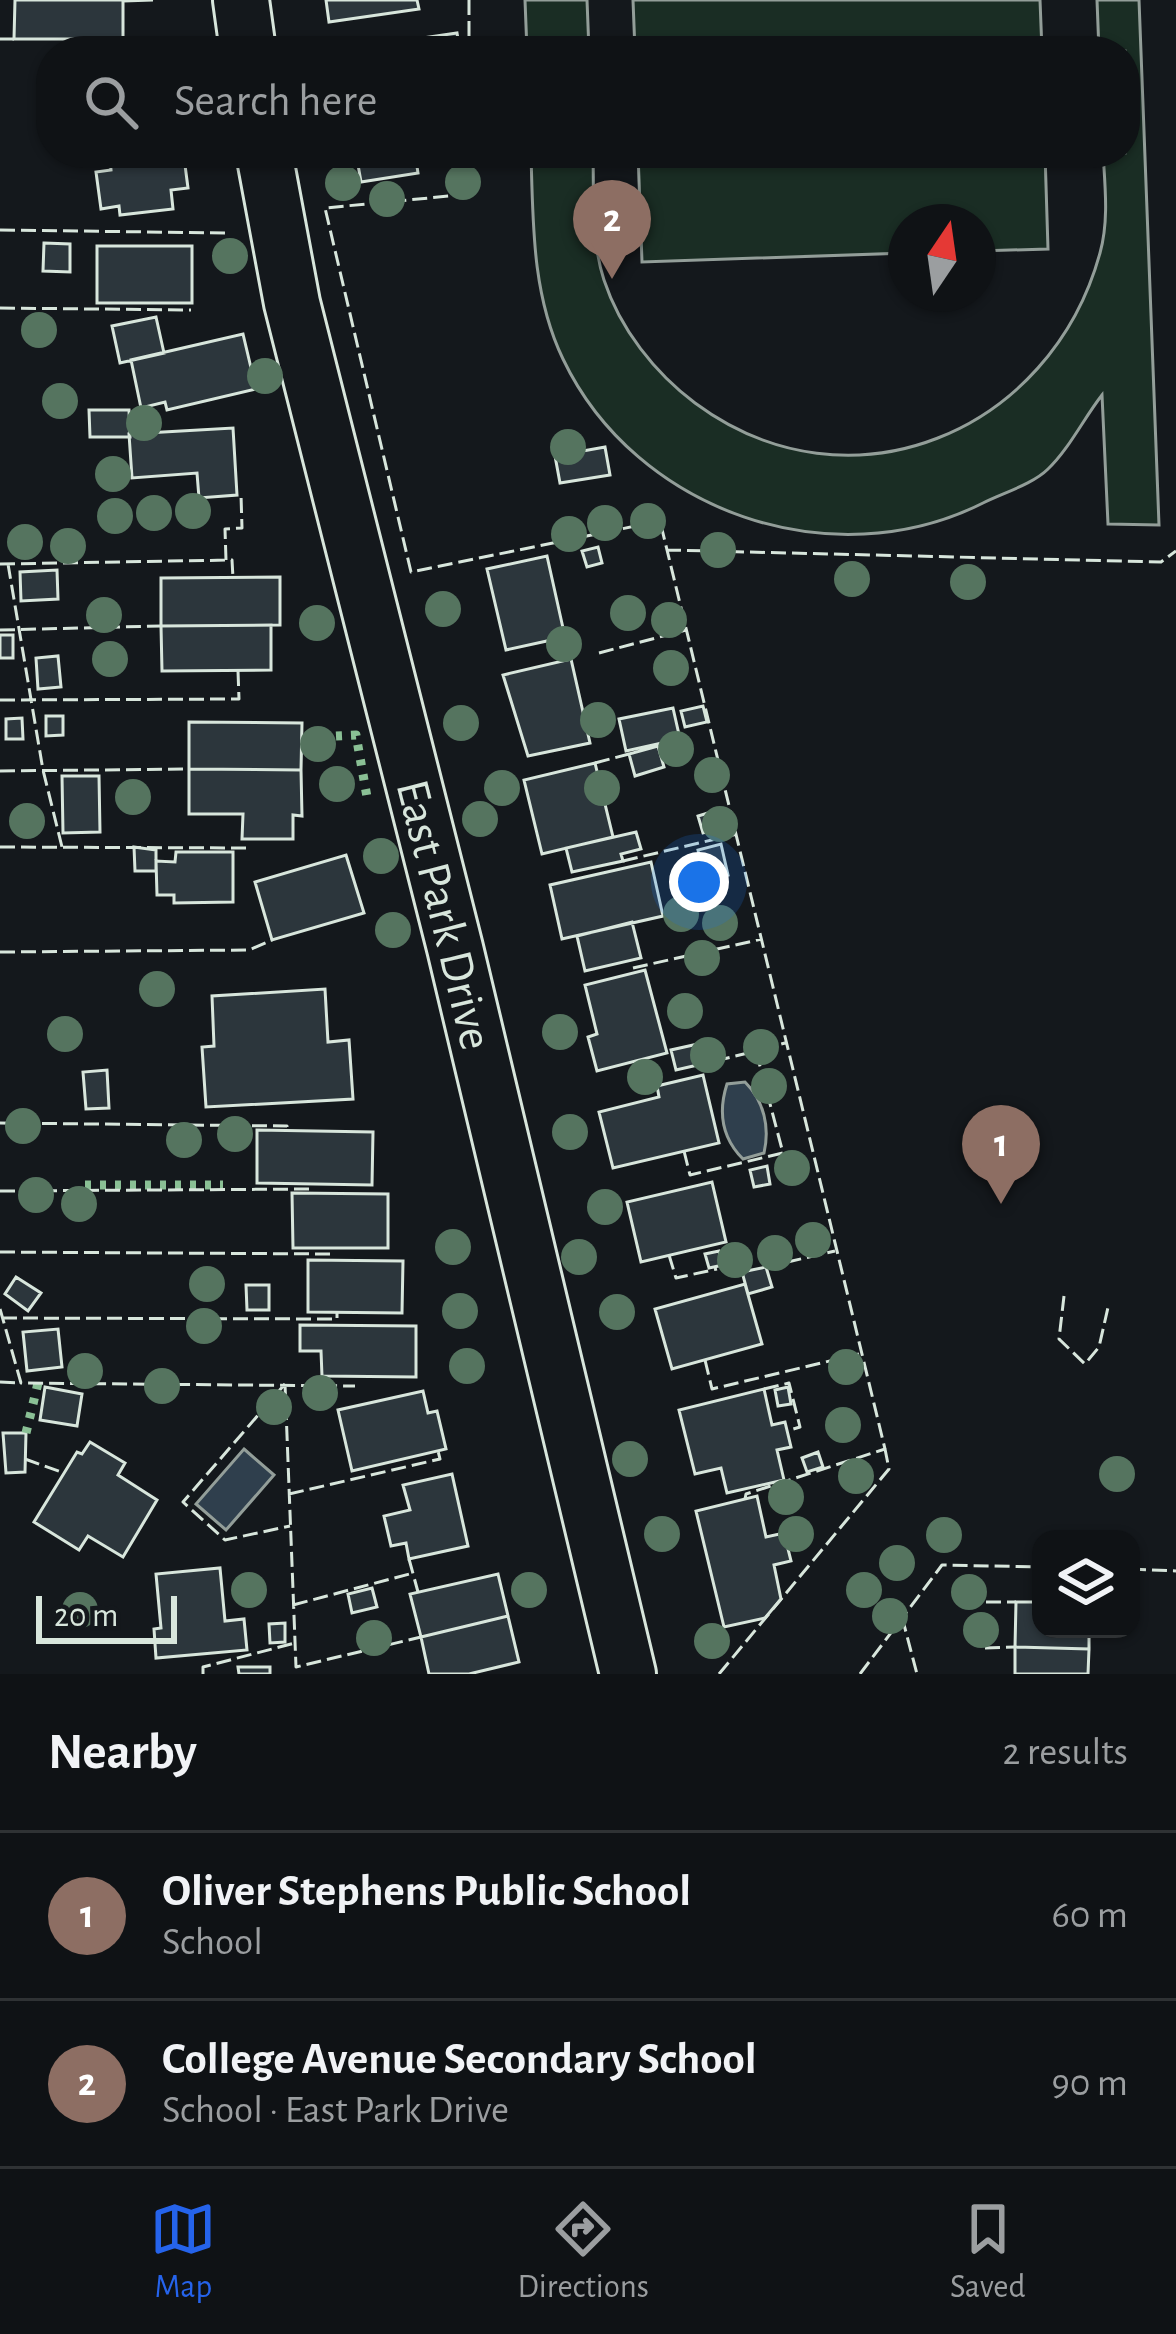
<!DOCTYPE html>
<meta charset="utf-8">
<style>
:root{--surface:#0f1215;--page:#181b1e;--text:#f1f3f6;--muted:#9b9ea0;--line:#2f3234;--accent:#2563eb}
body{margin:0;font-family:"Alegreya Sans",sans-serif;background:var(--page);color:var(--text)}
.controls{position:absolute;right:36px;bottom:36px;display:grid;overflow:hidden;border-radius:24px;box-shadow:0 3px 9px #0004}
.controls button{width:108px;height:108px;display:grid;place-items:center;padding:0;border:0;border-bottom:3px solid var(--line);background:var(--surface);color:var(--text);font:60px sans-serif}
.compass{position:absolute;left:888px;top:204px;width:108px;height:108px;border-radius:50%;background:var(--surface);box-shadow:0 3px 9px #0004;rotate:13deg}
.scale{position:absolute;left:36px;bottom:30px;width:141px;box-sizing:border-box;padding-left:12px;border:6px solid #d8e6dc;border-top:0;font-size:33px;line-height:42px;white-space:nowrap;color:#d8e6dc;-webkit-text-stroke:9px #14181c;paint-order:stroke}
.you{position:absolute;left:699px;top:882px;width:42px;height:42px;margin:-30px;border:9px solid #fff;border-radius:50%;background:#1a73e8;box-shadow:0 0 0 18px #1a73e833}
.badge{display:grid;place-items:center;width:78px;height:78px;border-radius:50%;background:var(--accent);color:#fff;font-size:39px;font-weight:700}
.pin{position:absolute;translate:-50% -99px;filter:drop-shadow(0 3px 6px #0008)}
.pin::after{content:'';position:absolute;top:63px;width:42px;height:36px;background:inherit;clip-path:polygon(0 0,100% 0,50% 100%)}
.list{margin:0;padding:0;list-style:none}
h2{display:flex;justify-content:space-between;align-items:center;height:156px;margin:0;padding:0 48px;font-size:51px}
h2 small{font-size:39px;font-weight:400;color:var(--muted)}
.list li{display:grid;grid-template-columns:78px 1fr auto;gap:36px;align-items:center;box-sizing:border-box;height:168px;padding:0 48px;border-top:3px solid var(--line)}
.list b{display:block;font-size:45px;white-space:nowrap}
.list p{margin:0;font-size:39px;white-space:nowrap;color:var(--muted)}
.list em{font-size:39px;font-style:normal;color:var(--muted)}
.icon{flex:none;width:66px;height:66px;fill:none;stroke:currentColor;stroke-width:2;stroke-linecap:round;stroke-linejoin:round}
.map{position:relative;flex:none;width:1176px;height:1674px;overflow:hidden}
.search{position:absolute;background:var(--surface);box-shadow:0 3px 9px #0004;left:36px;right:36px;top:36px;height:132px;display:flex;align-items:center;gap:30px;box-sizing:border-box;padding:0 42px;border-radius:48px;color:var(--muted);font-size:45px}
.sheet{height:492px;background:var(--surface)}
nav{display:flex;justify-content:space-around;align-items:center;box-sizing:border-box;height:168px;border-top:3px solid var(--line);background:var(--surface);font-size:33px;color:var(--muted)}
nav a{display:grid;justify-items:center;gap:6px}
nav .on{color:var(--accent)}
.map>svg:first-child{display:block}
.green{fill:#1a2d24;stroke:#939e99;stroke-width:3}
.water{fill:#2f3f4d;stroke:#939e99;stroke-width:3}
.building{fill:#2c363c;stroke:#d8e6dc;stroke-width:3}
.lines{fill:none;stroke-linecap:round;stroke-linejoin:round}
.minor-casing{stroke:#d8e6dc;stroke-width:60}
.minor{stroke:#14181c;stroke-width:54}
.hedge{stroke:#8ac095;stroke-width:9;stroke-dasharray:6 9;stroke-linecap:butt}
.fence{stroke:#d8e6dc;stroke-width:3;stroke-dasharray:15 6;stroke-linecap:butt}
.tree{fill:#55745f}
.labels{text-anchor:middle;stroke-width:9;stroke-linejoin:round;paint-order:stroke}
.street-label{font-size:48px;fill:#d8e6dc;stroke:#14181c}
</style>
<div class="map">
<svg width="1176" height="1674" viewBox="0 0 1176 1674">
<rect width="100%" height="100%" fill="#14181c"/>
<path class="green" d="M525,0h62l2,51h-62z
M633,0h407l2,51h-407z
M1097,0h42l20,525 -51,-1 -6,-129c-18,23 -33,54 -54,74 -15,15 -45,24 -65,34 -151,76 -347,9 -420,-144 -31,-64 -30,-136 -32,-206h62c1,41 -2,88 11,127 16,49 51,93 91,123 155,115 356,29 405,-150 9,-32 5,-67 3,-100h22v-102h-26z
M638,153h407l3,96 -70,2v-29h-72v31l-264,9z"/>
<path class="water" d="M745,1082c19,19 25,45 19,71l-21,6c-21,-21 -25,-47 -16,-75z
M244,1449l30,26 -48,55 -30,-26z"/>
<path class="building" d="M15,0h138l-30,1v38h-109z
M326,0h91l2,9 -90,13z
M457,33l3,18h-57l-1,-10z
M168,153l2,13 15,-1 3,23 -17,2 2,19 -53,6 -1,-9 -18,3 -5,-37 15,-2 -1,-13z
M356,153h59l3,20 -57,9z
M44,243l26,1v28l-27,-1z
M97,246h95v57h-95z
M156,317l8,36 -44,10 -8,-37z
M243,334l13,55 -89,21 -2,-8 -24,6 -10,-48z
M89,410h40l1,27h-40z
M233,428l4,67 -38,3 -2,-25 -65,5 -3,-44z
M605,447l5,28 -50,8 -5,-27z
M598,547l4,16 -15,4 -5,-16z
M547,556l18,81 -59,13 -19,-81z
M57,570l1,29 -37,2 -1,-29z
M280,577v48l-119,1v-48z
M271,625v45l-109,1 -1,-45z
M0,635h13v23h-13z
M58,656l3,31 -23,2 -2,-31z
M571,659l19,84 -62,13 -25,-81z
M703,706l4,16 -22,5 -4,-16z
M673,708l7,31 -54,12 -7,-32z
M46,716h17v19l-17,1z
M22,718l1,21h-17v-20z
M189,722l113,1 -1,47 -112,-1z
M658,746l6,21 -29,9 -6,-22z
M595,763l18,74 -71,17 -18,-74z
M189,769l112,1 1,46 -9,-1v24h-51l1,-25h-54z
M62,776h37l1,56 -37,1z
M718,810l5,18 -20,5 -5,-17z
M636,832l5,17 -20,5 2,7 -51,11 -6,-24z
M721,844l7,31 -23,5 -7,-30z
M134,847l22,3v21h-21z
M176,852h57v50l-59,1v-8h-17l-1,-34 19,1z
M346,855l18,58 -92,27 -17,-58z
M651,862l12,54 -101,23 -12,-54z
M632,922l9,36 -56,13 -8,-35z
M645,970l22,83 -70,18 -9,-34 9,-3 -12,-49z
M325,989l3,53 21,-2 4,59 -147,8 -4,-60 12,-1 -2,-50z
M711,1041l4,20 -39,9 -5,-20z
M107,1070l2,38 -23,1 -3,-37z
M703,1075l16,68 -106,25 -14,-56 60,-15 -2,-11z
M257,1130l116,2 -1,53 -115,-2z
M767,1166l3,18 -16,3 -4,-17z
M712,1182l14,60 -85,20 -14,-60z
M292,1193l96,1v54h-95z
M719,1251l4,14 -14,3 -4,-14z
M308,1260l95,1 -1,52 -94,-1z
M766,1267l6,20 -24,7 -6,-22z
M16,1277l25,16 -13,18 -23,-17z
M745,1284l17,60 -90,25 -17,-60z
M246,1285h23v25h-22z
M300,1325l116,1v51l-94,-1 -1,-25h-21z
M58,1329l4,38 -35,4 -4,-39z
M45,1387l37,7 -5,32 -37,-6z
M788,1387l3,17 -13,2 -3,-16z
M764,1389l8,36 13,-3 6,25 -14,3 7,30 -57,13 -6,-25 -26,6 -16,-64z
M423,1391l5,22 9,-2 9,38 -94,22 -14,-61z
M423,1391l5,22 9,-2 9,38 -94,22 -14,-61z
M3,1433h23l-1,39 -19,1z
M90,1442l35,21 -7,12 39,25 -34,57 -35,-21 -9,14 -45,-28 43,-70 5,2z
M818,1452l5,15 -16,5 -5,-14z
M452,1474l16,72 -59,13 -3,-16 -15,3 -7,-30 26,-6 -7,-25z
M757,1496l9,41 18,-4 7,28 -17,4 7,34 -16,19 -41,9 -28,-116z
M220,1568l5,53 19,-2 3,31 -91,8 -2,-29 7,-1 -5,-54z
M498,1574l10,42 -87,21 -11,-43z
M372,1588l5,19 -25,6 -4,-19z
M1016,1602h25v27h48v20l-74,-2z
M508,1616l11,46 -50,12h-40l-8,-37z
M285,1623v19l-15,1 -1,-19z
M1015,1647l74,2 -1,25h-73z
M238,1667h32v7h-31z"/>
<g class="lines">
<g class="minor-casing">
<g id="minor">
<path d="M241,0l7,51"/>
<path id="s1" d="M264,153l28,150 163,645 173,726"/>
</g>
</g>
<use href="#minor" class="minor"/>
<path class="hedge" d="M336,736l20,-1 11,62
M85,1185h138
M26,1433l12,-50"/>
<path class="fence" d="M469,0v51
M0,39h14
M470,153v41l-145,14 86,364 249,-51 225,928 -139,45 -1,5
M0,230l228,3
M0,308l191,2
M666,550l495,12 15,-11
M226,560l-1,-31 17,-1 -1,-33
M0,564l232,-4 1,18
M8,564l35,206 19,77
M0,630l161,-4
M599,653l87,-23
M0,700l239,-1 -1,-28
M595,763l34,-9
M0,771l189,-2
M0,847l250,1
M623,861l114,-27
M0,952l249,-2 23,-10
M633,968l129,-29
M715,1061l41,-10
M0,1123l287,3v5
M684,1151l6,24 93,-22 -27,-102 29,-8
M0,1191l311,-2
M0,1252l331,2
M669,1255l7,23 41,-9
M766,1267l69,-16
M1064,1296l-5,43 26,25 14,-17 10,-44
M0,1309l21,74 334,3
M2,1318l335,1v-7
M705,1360l7,29 147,-35
M0,1382l21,1
M285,1384l11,283 125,-30
M285,1384l-102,118 42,38 65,-14
M764,1389l25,-6 11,44 -13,4
M25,1459l39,14
M289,1494l151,-35 -2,-8
M409,1559l9,33
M1131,1569l45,2
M986,1602h30
M293,1605l120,-32
M902,1617l15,57
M985,1648l30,-1
M203,1674v-7l92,-24
M719,1674l170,-205 -4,-20
M860,1674l82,-109 99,2"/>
</g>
<g class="tree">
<circle cx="463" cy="182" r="18"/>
<circle cx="343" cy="183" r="18"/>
<circle cx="387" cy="199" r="18"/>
<circle cx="230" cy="256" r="18"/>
<circle cx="39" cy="330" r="18"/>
<circle cx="265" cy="376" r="18"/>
<circle cx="60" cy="401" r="18"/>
<circle cx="144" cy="423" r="18"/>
<circle cx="568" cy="447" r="18"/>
<circle cx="113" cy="474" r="18"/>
<circle cx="193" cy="511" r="18"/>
<circle cx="154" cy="513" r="18"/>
<circle cx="115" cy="516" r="18"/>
<circle cx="648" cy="521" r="18"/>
<circle cx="605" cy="523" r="18"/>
<circle cx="569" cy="534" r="18"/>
<circle cx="25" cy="542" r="18"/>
<circle cx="68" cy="546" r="18"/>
<circle cx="718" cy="550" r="18"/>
<circle cx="852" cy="579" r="18"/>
<circle cx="968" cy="582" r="18"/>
<circle cx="443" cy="609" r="18"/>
<circle cx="628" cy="613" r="18"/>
<circle cx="104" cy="615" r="18"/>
<circle cx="669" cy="620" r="18"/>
<circle cx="317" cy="623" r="18"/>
<circle cx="564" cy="644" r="18"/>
<circle cx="110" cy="659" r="18"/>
<circle cx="671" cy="668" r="18"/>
<circle cx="598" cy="720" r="18"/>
<circle cx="461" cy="723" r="18"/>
<circle cx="318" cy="744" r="18"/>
<circle cx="676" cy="749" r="18"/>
<circle cx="712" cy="775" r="18"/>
<circle cx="337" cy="784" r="18"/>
<circle cx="502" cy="788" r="18"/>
<circle cx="602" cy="788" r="18"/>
<circle cx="133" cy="797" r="18"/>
<circle cx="480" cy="819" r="18"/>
<circle cx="27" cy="821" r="18"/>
<circle cx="720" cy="824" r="18"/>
<circle cx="381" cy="856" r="18"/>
<circle cx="681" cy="914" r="18"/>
<circle cx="720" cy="923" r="18"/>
<circle cx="393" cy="930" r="18"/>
<circle cx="702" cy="958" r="18"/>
<circle cx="157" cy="989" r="18"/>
<circle cx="685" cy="1011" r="18"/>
<circle cx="560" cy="1032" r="18"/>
<circle cx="65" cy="1034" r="18"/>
<circle cx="761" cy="1047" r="18"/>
<circle cx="708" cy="1055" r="18"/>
<circle cx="645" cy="1077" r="18"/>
<circle cx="769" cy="1086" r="18"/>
<circle cx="23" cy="1126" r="18"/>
<circle cx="570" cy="1132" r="18"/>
<circle cx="235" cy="1134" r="18"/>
<circle cx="184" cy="1140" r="18"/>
<circle cx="792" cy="1168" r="18"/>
<circle cx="36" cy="1195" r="18"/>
<circle cx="79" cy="1204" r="18"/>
<circle cx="605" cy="1207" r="18"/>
<circle cx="813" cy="1240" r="18"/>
<circle cx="453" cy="1247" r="18"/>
<circle cx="775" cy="1253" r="18"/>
<circle cx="579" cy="1257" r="18"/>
<circle cx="735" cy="1260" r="18"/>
<circle cx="207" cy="1284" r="18"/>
<circle cx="460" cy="1311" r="18"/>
<circle cx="617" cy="1312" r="18"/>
<circle cx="204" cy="1326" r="18"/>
<circle cx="467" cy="1366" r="18"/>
<circle cx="846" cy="1367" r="18"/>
<circle cx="85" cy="1371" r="18"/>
<circle cx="162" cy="1386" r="18"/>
<circle cx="320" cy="1393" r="18"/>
<circle cx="274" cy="1407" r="18"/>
<circle cx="843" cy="1425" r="18"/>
<circle cx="630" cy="1459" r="18"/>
<circle cx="1117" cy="1474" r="18"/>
<circle cx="856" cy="1476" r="18"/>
<circle cx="786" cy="1497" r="18"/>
<circle cx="662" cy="1534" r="18"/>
<circle cx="796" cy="1534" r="18"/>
<circle cx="944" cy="1535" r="18"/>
<circle cx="897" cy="1563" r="18"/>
<circle cx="249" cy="1590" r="18"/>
<circle cx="529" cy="1590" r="18"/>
<circle cx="864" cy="1590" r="18"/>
<circle cx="969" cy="1592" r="18"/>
<circle cx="80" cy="1610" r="18"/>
<circle cx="890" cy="1616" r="18"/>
<circle cx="981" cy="1630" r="18"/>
<circle cx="374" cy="1638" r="18"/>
<circle cx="712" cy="1641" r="18"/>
</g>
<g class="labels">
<g class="street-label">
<text dy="17" stroke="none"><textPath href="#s1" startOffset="783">East Park Drive</textPath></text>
</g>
</g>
</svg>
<div class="controls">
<button><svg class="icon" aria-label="layers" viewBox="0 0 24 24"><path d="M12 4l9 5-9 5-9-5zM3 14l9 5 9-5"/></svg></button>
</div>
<svg class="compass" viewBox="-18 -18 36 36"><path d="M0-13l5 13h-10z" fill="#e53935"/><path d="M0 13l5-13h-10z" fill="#9b9ea0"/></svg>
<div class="scale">20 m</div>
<div class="you"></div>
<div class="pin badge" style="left:1001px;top:1204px;background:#8d6e63">1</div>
<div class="pin badge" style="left:612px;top:279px;background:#8d6e63">2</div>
<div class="search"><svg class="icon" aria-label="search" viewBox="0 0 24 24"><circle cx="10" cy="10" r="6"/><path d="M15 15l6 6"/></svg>Search here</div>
</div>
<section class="sheet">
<h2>Nearby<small>2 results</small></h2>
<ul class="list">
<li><span class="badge" style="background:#8d6e63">1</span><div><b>Oliver Stephens Public School</b><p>School</p></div><em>60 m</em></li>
<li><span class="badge" style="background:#8d6e63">2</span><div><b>College Avenue Secondary School</b><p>School · East Park Drive</p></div><em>90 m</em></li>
</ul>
</section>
<nav>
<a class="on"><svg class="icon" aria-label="map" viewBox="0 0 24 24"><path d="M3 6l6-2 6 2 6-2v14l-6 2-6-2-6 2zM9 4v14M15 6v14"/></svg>Map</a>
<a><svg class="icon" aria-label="directions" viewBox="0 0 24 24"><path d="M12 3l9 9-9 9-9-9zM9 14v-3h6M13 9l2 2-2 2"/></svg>Directions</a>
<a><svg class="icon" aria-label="saved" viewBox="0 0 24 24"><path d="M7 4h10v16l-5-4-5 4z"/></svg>Saved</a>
</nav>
